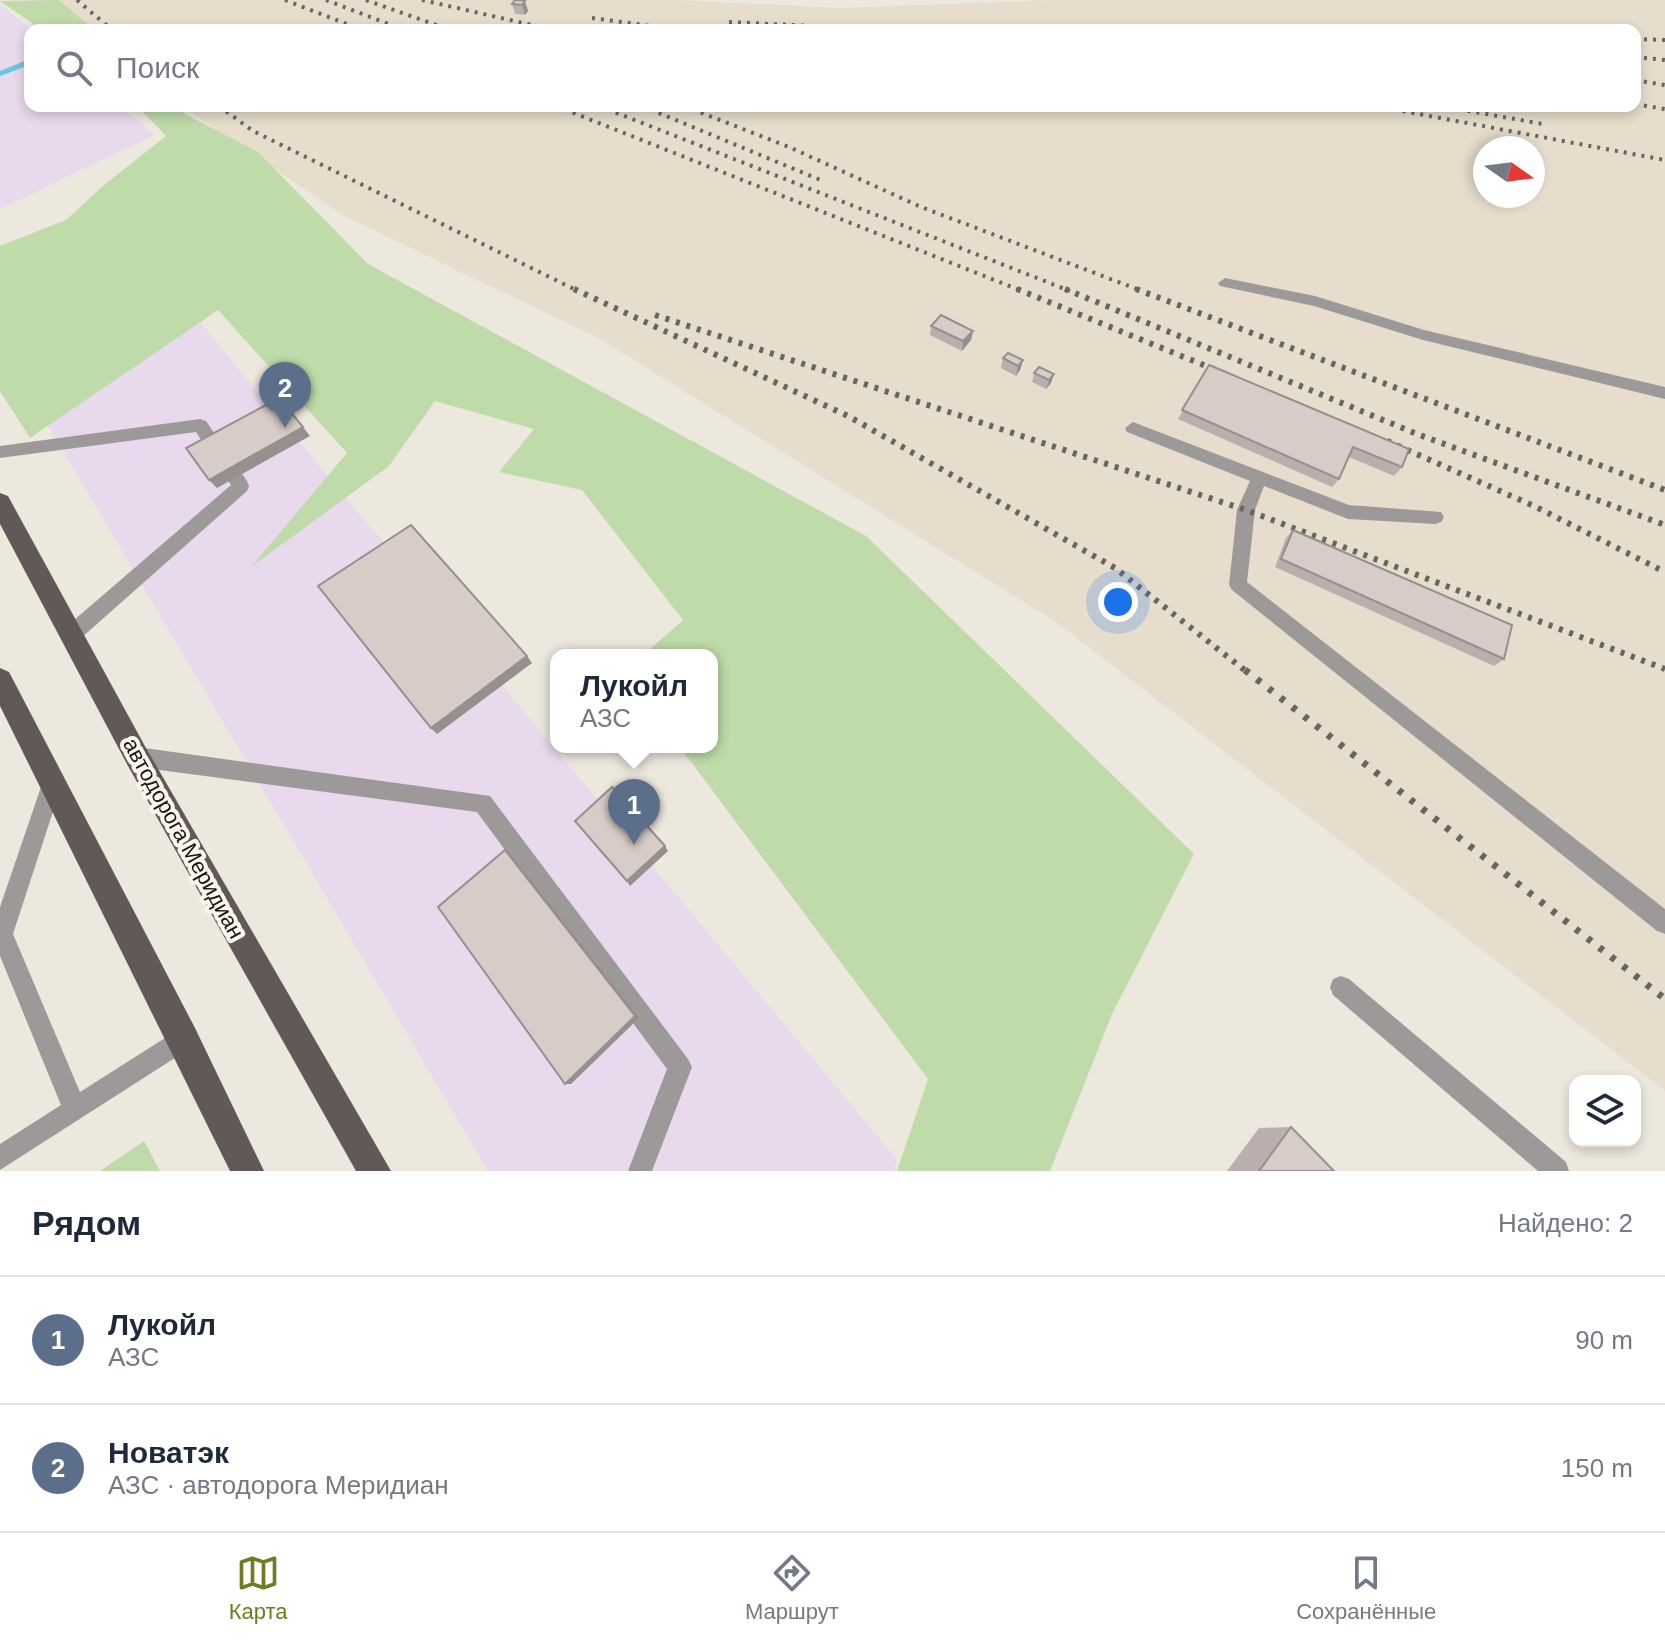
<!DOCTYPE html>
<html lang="ru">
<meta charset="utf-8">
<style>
:root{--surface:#fff;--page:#f6f6f7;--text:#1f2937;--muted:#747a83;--line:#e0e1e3;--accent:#727a24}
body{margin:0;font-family:Helvetica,sans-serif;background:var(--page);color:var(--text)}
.controls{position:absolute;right:24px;bottom:24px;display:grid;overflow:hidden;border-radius:16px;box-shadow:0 4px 12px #0003}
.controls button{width:72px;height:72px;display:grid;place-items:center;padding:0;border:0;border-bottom:2px solid var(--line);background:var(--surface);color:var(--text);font:40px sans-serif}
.compass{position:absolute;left:1473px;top:136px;width:72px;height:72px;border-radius:50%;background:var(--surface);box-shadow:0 4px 12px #0003;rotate:104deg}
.you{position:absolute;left:1118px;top:602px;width:28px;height:28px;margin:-20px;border:6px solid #fff;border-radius:50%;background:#1a73e8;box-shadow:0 0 0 12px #1a73e833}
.badge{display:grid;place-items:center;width:52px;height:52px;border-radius:50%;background:var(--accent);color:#fff;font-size:26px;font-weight:700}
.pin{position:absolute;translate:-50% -66px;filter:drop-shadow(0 2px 4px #0008)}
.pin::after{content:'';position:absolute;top:42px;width:28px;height:24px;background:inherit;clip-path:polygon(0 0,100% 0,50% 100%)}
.popup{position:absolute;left:550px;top:649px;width:168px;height:104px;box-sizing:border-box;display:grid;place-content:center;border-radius:16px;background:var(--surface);filter:drop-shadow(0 2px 6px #0005);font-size:26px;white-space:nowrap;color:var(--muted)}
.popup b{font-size:30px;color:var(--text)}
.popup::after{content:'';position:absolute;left:50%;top:100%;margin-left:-16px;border:16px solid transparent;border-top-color:var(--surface)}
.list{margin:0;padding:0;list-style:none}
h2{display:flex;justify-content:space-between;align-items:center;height:104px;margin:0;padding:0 32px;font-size:34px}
h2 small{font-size:26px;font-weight:400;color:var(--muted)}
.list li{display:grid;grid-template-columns:52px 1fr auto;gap:24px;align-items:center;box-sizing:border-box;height:128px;padding:0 32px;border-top:2px solid var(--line)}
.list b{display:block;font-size:30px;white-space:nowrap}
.list p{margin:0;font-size:26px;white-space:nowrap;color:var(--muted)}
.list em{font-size:26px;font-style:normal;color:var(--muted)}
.icon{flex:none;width:44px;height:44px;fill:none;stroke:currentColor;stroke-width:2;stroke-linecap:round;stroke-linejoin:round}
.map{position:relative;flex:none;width:1665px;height:1171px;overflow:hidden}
.search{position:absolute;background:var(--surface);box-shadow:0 4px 12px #0003;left:24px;right:24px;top:24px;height:88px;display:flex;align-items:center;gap:20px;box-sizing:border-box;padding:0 28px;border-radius:16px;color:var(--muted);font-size:30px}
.sheet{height:360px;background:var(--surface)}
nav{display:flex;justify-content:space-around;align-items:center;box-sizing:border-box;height:112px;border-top:2px solid var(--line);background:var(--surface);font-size:22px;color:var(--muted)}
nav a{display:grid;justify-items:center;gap:4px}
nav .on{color:var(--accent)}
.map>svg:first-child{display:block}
.commercial{fill:#e8d9ec}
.built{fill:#e6ddcc;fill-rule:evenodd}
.green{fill:#bfdba9}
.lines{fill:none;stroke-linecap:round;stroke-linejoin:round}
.stream{fill:#6cc5e4;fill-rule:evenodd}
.lane{fill:#9e9999;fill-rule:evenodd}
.primary{fill:#615858;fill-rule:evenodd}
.rail-far2{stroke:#69665f;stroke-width:4;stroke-dasharray:3 6;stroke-linecap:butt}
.rail-far1{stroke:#69665f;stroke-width:6;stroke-dasharray:4 7;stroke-linecap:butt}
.rail{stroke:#69665f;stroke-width:7;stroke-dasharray:5 10;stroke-linecap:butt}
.wall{fill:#baafad}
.shaded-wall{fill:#978f8d}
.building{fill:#d8ccc9;stroke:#978f8d;stroke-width:2}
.labels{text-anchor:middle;stroke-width:8;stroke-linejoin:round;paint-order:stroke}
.street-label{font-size:22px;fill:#181612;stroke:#fbf5eb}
</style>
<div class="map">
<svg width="1665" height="1171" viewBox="0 0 1665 1171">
<rect width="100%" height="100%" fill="#ede8de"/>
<path class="commercial" d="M0,5l33,25 -3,76h90l34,29 -154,74z
M179,297l718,863 -3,11h-406l-468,-793z"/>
<path class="built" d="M50,0h629l162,8 209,-8h615v1091l-609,-469 -456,-283 -256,-123 -163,-110h1454v-76h-1546zM1485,148h48v48h-48z"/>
<path class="green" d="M58,0l37,30h-53l-42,-29z
M137,106h33l88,46 110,112 498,272 328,318 -82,160 -62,157h-153l31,-92 -248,-332h32v-92h-69l40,-35 -101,-130 -83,-18 35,-43 -99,-28 -46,65 -138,101 96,-114 -129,-143 -188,128 -30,-47v-145l66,-26 38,-35 62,-49z
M144,1141l16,30h-60z"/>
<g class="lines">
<path class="stream" d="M27,60h3v5l-30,11v-5z"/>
<path class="lane" d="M1225,278l90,18 109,34 241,57v12l-242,-59 -109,-34 -94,-20 -2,-3z
M200,419l6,2 41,60 2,5 -2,5 -167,148 -7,2 -7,-2 -2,-6 2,-6 165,-142 -35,-53 -196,26v-12z
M1133,422l216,83 92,7 3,5 -3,5 -6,2 -87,-5 -84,-33 -9,24 -8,72 418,327v25l-8,-3 -425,-341 -3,-5 8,-75 13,-29 -123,-49 -2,-4z
M137,747l353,49 198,263 4,8 -40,104h-24l39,-102 -190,-257 -340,-45 -7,-3 -3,-7 3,-7z
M53,771l7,3 3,7 -50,153 67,158 96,-61 8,-4 8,4 4,8 -4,8 -192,123v-26l61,-39 -61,-149v-49l43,-126 3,-7z
M1341,976l8,3 217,183 3,9h-31l-205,-176 -3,-8 3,-8z"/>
<path class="primary" d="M0,493l8,3 138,252 245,423h-35l-228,-405 -128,-242z
M0,668l9,4 186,356 69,143h-34l-230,-465z"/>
<path class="rail-far2" d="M77,0l35,30
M285,0l77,30
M326,0l78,30
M366,0l84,30
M422,0l132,30
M592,18l89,12
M729,22l166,8
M1635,39l30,1
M1635,57l30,3
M1635,80l30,5
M1635,104l30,5
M219,106l34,25 325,160
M556,106l466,185
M599,106l471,185
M642,106l181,75
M684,106l105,41 132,60 221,84
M1376,106l289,54
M1441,106l102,18"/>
<path class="rail-far1" d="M574,289l274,127 267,152 132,104
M1017,289l211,86
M1065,289l352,145 248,91
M1136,289l529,201
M655,315l591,195 419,159
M1387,441l147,65 131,66"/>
<path class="rail" d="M1245,670l420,329"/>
</g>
<path class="wall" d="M515,0l13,11 -3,4 -10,-1 -3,-10z
M931,326l42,5 -2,9 -9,11 -32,-16z
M1003,358l20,2 -3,10 -4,6 -15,-8z
M1209,365l193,102 -8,9 -45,-19 -10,22 -7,8 -154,-68z
M1034,373l20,1 -3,9 -5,6 -14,-7z
M1293,530l211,129 -10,7 -219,-99 11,-29z
M1291,1127l43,44h-107l32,-43z"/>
<path class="shaded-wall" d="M525,1l3,10 -3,4 -3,-10z
M973,331l-2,9 -9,11 1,-10z
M1023,360l-3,10 -4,6 2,-10z
M1054,374l-3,9 -5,6 3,-9z
M303,427l7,9 -93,52 -8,-8z
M527,656l5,7 -95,71 -6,-6z
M665,846l3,5 -38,35 -3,-5z
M505,850l6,5 128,163 -68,66h-6z"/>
<path class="building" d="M515,0h5l5,1 -3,4 -10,-1z
M941,315l32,16 -10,10 -32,-15z
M1008,353l15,7 -5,6 -15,-8z
M1209,365l200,84 -7,18 -49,-20 -14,32 -157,-69z
M1039,367l15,7 -5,6 -15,-7z
M279,398l24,29 -94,53 -23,-32z
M411,525l116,131 -96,72 -113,-142z
M1293,530l219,95 -8,34 -223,-100z
M612,787l53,59 -38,35 -52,-60z
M505,850l130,166 -70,68 -127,-177z
M1291,1127l43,44h-75z"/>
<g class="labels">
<g class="street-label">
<text transform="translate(184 838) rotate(61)" y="8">автодорога Меридиан</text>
</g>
</g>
</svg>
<div class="controls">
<button><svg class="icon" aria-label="layers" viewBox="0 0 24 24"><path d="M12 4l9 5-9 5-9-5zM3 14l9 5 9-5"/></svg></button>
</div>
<svg class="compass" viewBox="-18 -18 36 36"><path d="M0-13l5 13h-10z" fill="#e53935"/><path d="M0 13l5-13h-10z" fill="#747a83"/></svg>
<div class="you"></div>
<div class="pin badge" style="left:634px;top:845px;background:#5c6f8a">1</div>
<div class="popup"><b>Лукойл</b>АЗС</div>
<div class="pin badge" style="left:285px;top:428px;background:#5c6f8a">2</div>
<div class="search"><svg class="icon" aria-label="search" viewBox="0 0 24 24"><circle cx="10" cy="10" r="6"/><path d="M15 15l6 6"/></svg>Поиск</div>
</div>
<section class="sheet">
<h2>Рядом<small>Найдено: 2</small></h2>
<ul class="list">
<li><span class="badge" style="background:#5c6f8a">1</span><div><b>Лукойл</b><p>АЗС</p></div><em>90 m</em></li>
<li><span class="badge" style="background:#5c6f8a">2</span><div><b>Новатэк</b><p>АЗС · автодорога Меридиан</p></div><em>150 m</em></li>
</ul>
</section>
<nav>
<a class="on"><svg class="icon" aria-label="map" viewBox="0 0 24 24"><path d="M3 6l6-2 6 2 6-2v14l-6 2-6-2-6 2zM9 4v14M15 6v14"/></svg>Карта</a>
<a><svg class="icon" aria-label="directions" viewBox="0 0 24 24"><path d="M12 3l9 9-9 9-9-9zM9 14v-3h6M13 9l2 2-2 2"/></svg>Маршрут</a>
<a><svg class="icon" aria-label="saved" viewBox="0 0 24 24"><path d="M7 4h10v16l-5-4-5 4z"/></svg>Сохранённые</a>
</nav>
